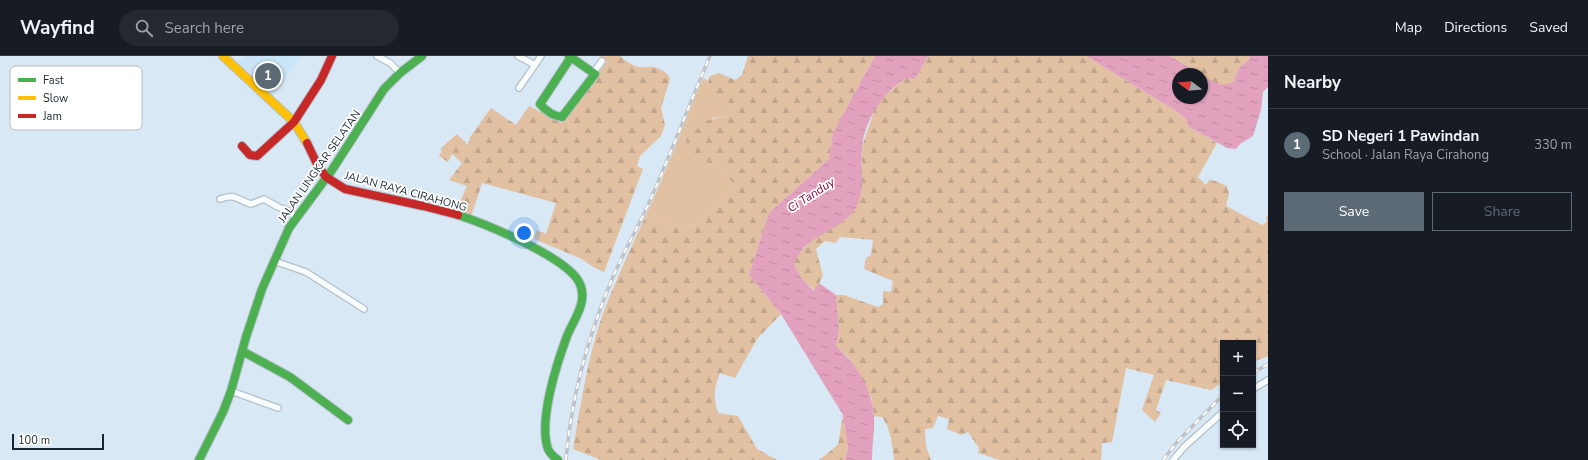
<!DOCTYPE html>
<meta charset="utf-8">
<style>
:root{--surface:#171b24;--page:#242831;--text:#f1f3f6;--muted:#9ea1a6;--line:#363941;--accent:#5b6a75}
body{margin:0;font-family:"Nunito Sans",sans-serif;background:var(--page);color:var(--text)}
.controls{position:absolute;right:12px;bottom:12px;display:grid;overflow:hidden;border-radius:0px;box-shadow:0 1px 3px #0004}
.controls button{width:36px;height:36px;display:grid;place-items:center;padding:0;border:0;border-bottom:1px solid var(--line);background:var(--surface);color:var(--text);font:20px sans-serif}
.compass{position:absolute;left:1172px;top:12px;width:36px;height:36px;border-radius:50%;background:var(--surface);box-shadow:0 1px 3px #0004;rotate:286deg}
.scale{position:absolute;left:12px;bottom:10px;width:92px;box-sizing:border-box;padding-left:4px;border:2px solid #182630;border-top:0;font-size:11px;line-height:14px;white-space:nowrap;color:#182630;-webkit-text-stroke:3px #fff;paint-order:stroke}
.you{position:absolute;left:524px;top:177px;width:14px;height:14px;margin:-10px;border:3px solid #fff;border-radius:50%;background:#1a73e8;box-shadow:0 0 0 6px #1a73e833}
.badge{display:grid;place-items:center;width:26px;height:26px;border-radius:50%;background:var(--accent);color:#fff;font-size:13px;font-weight:700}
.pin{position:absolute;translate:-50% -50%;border:2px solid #fff;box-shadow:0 1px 4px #0006}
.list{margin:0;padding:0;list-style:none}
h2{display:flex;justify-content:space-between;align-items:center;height:52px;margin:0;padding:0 16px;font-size:17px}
h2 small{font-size:13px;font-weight:400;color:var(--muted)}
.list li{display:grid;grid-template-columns:26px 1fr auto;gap:12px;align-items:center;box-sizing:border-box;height:72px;padding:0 16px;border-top:1px solid var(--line)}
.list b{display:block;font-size:15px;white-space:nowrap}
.list p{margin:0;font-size:13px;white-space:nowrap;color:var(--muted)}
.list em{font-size:13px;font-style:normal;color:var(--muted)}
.actions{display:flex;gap:8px;padding:12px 16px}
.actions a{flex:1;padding:9px 0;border:1px solid var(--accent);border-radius:0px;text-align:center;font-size:14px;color:var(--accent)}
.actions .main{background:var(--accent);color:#fff}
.icon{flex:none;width:22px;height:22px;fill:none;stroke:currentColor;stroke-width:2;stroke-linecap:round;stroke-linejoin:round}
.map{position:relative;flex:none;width:1268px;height:404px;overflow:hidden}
header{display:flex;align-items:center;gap:24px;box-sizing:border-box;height:56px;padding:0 20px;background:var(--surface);border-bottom:1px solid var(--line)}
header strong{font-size:19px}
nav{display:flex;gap:22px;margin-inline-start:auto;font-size:14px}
.search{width:280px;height:36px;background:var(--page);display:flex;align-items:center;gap:10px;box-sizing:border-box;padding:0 14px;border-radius:22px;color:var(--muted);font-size:15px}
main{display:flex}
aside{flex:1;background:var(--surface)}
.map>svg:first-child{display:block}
.built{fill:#cbe5f8}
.green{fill:#e2c0a2}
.forest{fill:url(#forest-firs)}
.water{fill:url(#water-ripples)}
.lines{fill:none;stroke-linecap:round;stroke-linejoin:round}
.street-casing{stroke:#b2c0cb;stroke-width:8}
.fast-casing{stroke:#b2c0cb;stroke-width:10}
.slow-casing{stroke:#b2c0cb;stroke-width:10}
.jam-casing{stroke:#b2c0cb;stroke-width:10}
.street{stroke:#f9fcfd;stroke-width:5.5}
.fast{stroke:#4caf50;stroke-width:8}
.slow{stroke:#ffc107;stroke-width:8}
.jam{stroke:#c62828;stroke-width:8}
.rail-casing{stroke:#bfc3c7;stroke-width:3.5}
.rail{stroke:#fff;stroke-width:2;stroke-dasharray:6;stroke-linecap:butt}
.labels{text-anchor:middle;stroke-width:3.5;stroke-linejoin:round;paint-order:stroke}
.street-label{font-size:11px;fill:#182630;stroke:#fff}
.water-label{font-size:12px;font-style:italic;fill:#850946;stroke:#fff}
.key{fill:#fff;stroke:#babec1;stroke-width:1}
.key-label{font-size:11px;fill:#182630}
</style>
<header>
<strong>Wayfind</strong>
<div class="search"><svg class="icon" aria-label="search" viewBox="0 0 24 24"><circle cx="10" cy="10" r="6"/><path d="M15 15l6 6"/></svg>Search here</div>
<nav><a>Map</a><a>Directions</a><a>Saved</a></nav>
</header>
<main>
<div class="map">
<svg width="1268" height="404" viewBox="0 0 1268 404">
<defs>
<pattern id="forest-firs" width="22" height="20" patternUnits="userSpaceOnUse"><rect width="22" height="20" fill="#e2c0a2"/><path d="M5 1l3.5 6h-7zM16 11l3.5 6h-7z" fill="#c1a58c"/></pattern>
<pattern id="water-ripples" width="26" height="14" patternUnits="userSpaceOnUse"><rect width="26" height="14" fill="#e2a1bc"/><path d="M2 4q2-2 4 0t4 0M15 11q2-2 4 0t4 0" fill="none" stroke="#c18aa2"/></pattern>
</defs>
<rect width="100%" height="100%" fill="#d8e8f4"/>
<path class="built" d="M244,0h58l-25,34 -4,9 -40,-37 8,-2z"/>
<path class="green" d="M703,22l5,3 -1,4 25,19 -3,12 -17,2 -3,44 9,3 14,17 3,12 -21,13 -20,18 -19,2 -30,-10c22,-45 38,-93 58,-139z"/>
<path class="forest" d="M599,0h21c6,5 11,9 19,11 5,1 9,-1 13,0 7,1 16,5 18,12l-9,29 4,17 -4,11 -21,20 -3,10 6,3 -39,103 -11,-5 -11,-8 -48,-20 2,-9 10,4 10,-31 -74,-20 -11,34 -15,-6 11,-25 -18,-6 13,-17 -10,-9 -4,8 -9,-6 3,-6 -2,-1 17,-15 11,11 2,-8 21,-29 25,17 13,-19 33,17 45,-62z
M748,0h127l-42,77 -4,26 -60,54 -20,62 32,39 -24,25 -22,39 -15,-5c-6,16 -7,23 -2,40l20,3 19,33 20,11h-176l-28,-11c9,-51 16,-103 36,-151 11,-27 24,-54 36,-81l30,10 19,-2 20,-18 21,-13 -3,-12 -14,-17 -20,-5 -10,-5c-9,-29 18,-36 41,-39l3,-12 -22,-11 -3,-8 3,-9 9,-3 16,7 7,-5z
M928,0h158l90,55 10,8 3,8 28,16 -19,34 8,8 4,-6 17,7 2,8 -3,12 36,19 5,-3 -1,-7 2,1v140l-15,6v-19h-30v39l-12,8 -45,-10 -10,30 5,3 -6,9 -13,-12 12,-35 -28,-7 -14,74 -10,1 -1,17h-101l-22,-7 1,-5 -11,-16 -7,3 -14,-6 2,-10 -11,-3 -5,12 -8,1 1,17 5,14h-37l-3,-22 -4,-13 -5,-8 -8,-1 -3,-19 -23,-40 -12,-11 3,-16 -3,-35h8l34,12 5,-3v-13l8,1 2,-11 -29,-12 2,-11 5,-3 2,-15 -33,-3 -4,6 -11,-2 -9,8 7,27 -8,15 -13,-12 -8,-14 2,-8 8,-9 10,-10 28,-17 20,-54v-20l12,-36 9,-14 22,-19 10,1z
M1170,0h80l-1,4 -10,8 -6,14 -5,3 -8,1z
M843,359l5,33 -3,12h-26l19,-15z"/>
<path class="water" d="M875,0h53l-13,23 -9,-1c-23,14 -42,43 -44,70 -2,22 4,37 -5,58 -13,26 -54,27 -63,59l8,14 12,12 5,-8 17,12 3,35 -3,16c20,18 36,42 38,70 1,14 -2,30 -2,44h-27l3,-12 -5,-33 -62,-101 -32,-39 20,-62 60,-54 4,-26z
M1086,0h84l30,18h-22v24h24v-23c11,6 19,14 31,7l6,-14 10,-8 1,-4h18v31l-5,5 -2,18 -8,26 -13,8 -4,5 -9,-1 -38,-21 -3,-8 -10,-8z"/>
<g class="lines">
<g class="street-casing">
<path id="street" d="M377,0l13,7 10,10
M518,0l17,9 6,-9
M593,17l9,-12
M519,32l16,-23
M220,143c15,-6 17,1 31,5l13,-5 14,8 11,4 7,7
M274,205l32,11 58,37
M1253,333l15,-9
M231,335l47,17
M1173,404l11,-13 39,-35"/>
</g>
<g class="fast-casing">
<path id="fast" d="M569,0c9,6 17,12 26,18l-33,43c-9,-1 -16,-6 -22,-13l31,-47v-1
M458,159c28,9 108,42 121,67 10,19 -5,37 -12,54 -10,27 -29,85 -19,113 2,5 6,8 10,11
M242,295l48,26 58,43
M199,404l24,-48 8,-21 15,-54 16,-48 27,-61 43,-58 52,-81 16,-16 22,-17"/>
</g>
<g class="slow-casing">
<path id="slow" d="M223,0l71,66 13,21"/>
</g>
<g class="jam-casing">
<path id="jam" d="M307,87l10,21 9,13 19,12 78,17 35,9
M242,90l8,9 7,1 37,-34 27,-42 11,-24"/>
</g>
<use href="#street" class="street"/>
<use href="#fast" class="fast"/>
<use href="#slow" class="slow"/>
<use href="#jam" class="jam"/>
<g class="rail-casing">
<path id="rail" d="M1253,317l15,-9
M566,404c5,-60 21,-120 44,-176 11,-27 26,-53 38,-79 22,-49 41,-100 62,-149
M1163,404l14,-18 46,-47"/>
</g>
<use href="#rail" class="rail"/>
</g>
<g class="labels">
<g class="street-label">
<text transform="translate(319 110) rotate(-55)" y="4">JALAN LINGKAR SELATAN</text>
<text transform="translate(406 135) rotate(15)" y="4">JALAN RAYA CIRAHONG</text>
</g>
<g class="water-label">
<text transform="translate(811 139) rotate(-33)" y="4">Ci Tanduy</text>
</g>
</g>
<rect x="10" y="10" width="132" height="64" rx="6" class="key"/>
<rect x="18" y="22" width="18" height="4" fill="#4caf50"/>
<rect x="18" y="40" width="18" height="4" fill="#ffc107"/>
<rect x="18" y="58" width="18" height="4" fill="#c62828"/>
<g class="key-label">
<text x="43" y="28">Fast</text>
<text x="43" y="46">Slow</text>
<text x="43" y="64">Jam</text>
</g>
</svg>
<div class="controls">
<button>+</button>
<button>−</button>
<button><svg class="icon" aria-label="locate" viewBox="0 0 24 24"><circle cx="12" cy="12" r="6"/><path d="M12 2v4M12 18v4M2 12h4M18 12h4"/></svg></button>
</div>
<svg class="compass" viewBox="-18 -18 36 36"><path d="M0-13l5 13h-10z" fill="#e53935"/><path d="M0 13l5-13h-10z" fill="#9ea1a6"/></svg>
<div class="scale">100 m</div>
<div class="you"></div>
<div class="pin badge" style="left:268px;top:20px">1</div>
</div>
<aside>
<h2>Nearby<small></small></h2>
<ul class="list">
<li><span class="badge">1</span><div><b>SD Negeri 1 Pawindan</b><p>School · Jalan Raya Cirahong</p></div><em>330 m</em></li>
</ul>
<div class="actions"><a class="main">Save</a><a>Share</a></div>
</aside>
</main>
